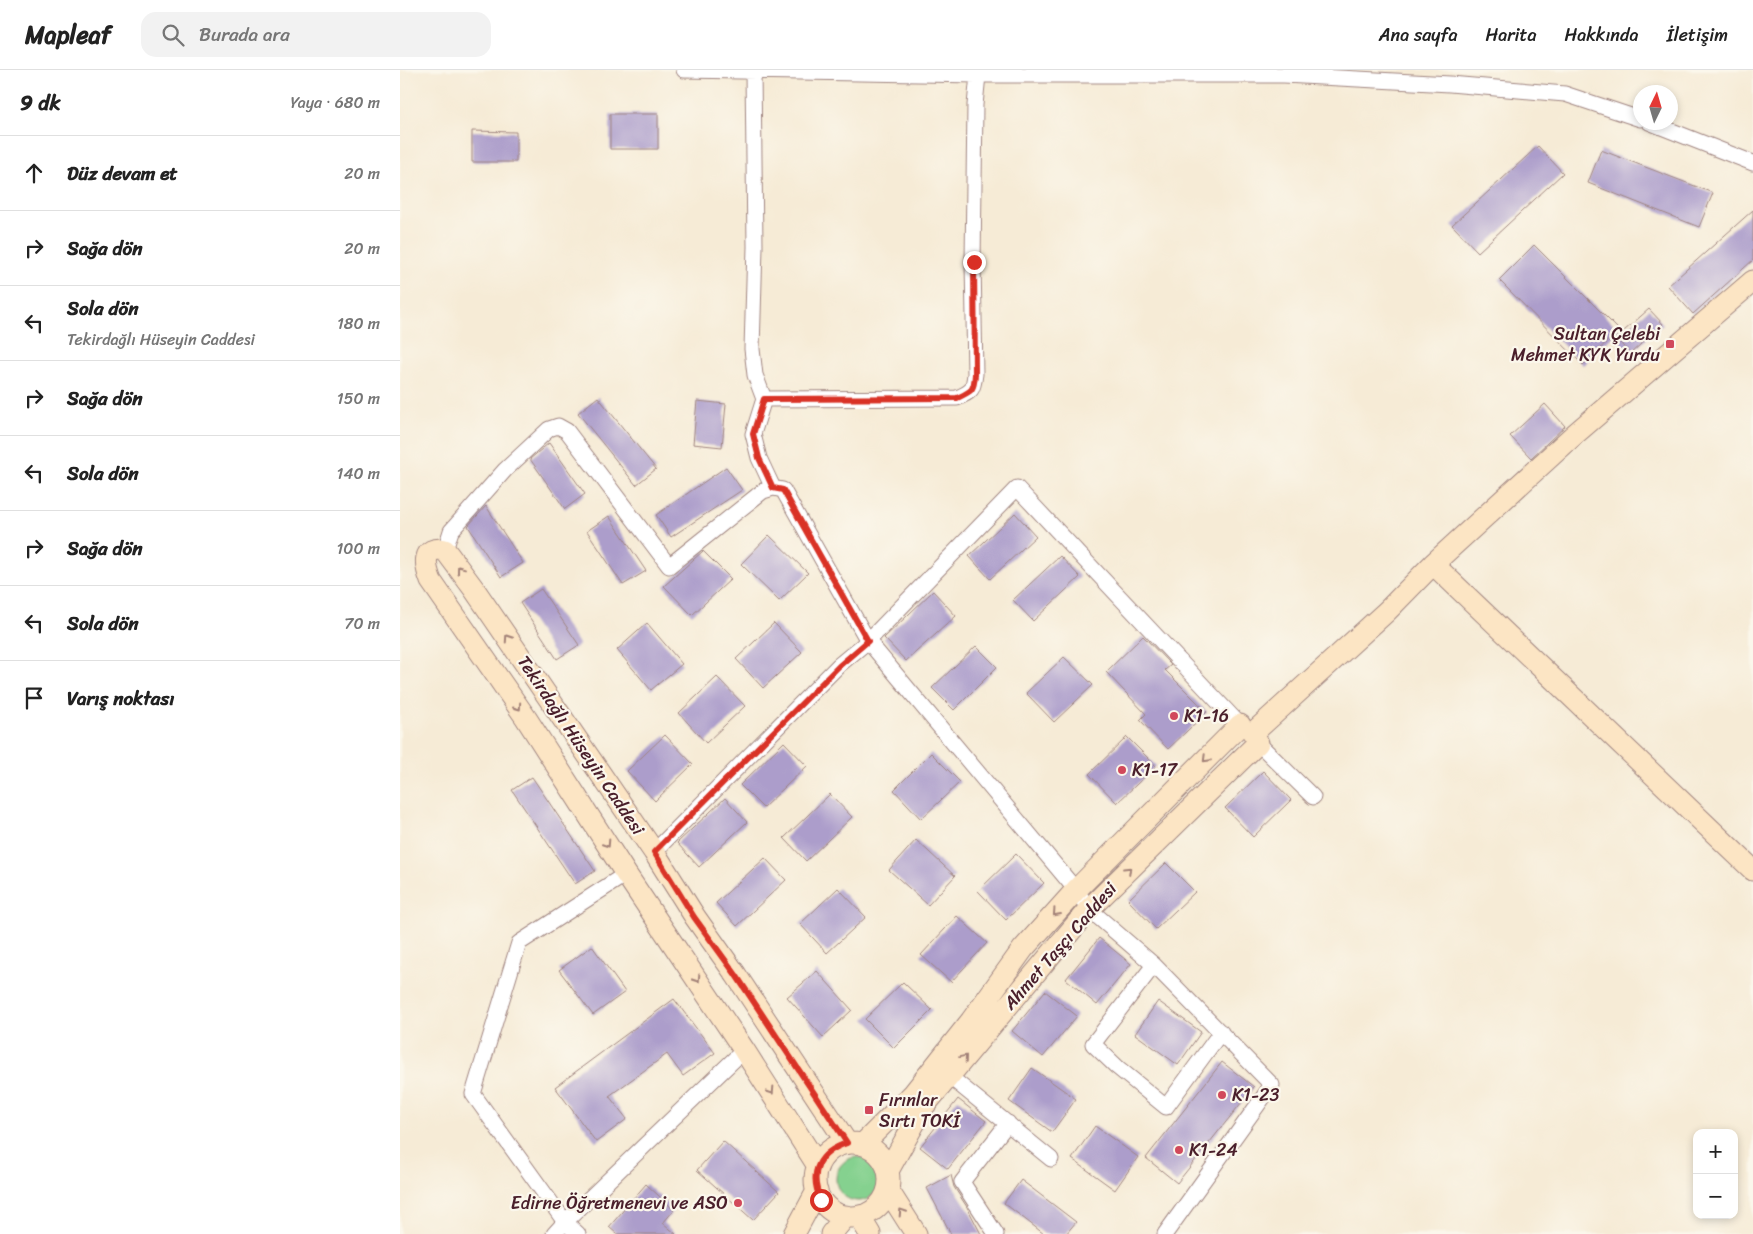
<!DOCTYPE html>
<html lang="tr">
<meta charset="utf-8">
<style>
:root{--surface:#fff;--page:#f2f2f2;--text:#222;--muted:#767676;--line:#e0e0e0}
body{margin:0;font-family:Sriracha,sans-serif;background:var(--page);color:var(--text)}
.controls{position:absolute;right:15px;bottom:15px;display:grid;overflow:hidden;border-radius:10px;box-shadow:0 2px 8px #0003}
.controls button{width:45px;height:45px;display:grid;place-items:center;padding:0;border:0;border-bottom:1px solid var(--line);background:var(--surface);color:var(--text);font:25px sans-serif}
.compass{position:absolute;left:1233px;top:15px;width:45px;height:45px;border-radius:50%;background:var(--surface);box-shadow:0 2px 8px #0003;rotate:5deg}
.stop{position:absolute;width:15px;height:15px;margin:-11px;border:4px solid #d93025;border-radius:50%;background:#fff}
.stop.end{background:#d93025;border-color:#fff;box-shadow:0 1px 5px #0008}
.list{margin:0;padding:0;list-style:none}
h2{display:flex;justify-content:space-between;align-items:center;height:65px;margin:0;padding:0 20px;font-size:21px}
h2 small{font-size:16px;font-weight:400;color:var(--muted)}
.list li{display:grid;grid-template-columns:32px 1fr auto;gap:15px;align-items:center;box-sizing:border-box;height:75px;padding:0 20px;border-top:1px solid var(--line)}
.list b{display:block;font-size:19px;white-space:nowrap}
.list p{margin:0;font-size:16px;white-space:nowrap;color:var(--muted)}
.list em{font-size:16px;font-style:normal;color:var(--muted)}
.icon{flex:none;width:28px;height:28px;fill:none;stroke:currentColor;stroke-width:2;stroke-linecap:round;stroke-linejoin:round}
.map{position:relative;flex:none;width:1353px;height:1164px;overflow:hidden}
header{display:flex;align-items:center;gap:30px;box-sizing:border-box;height:70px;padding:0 25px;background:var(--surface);border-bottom:1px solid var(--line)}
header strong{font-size:24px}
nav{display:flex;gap:28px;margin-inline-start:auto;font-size:18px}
.search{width:350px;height:45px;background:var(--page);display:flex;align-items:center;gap:12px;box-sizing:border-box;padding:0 18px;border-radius:15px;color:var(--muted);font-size:19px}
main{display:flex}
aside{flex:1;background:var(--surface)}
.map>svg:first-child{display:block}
.green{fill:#85d18f;stroke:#68785d}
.building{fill:#ac9dcb}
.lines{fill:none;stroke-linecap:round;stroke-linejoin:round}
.street-casing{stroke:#a08580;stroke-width:17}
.secondary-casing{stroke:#a08580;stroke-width:23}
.street{stroke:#fff;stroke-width:15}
.secondary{stroke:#fce5c4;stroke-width:21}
.oneway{stroke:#a38278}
.route{stroke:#d93025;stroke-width:6}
.poi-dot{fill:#d1495b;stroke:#fbf7ec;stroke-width:2}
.labels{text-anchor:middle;stroke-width:4.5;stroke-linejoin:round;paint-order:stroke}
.poi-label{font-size:18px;fill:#4a1f2b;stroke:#fbf7ec;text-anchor:start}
.street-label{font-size:18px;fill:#4a1f2b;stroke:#fbf7ec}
</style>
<header>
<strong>Mapleaf</strong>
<div class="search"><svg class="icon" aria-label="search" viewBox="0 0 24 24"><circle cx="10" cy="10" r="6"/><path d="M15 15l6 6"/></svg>Burada ara</div>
<nav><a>Ana sayfa</a><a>Harita</a><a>Hakkında</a><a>İletişim</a></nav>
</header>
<main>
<aside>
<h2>9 dk<small>Yaya · 680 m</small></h2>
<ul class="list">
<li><svg class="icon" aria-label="ahead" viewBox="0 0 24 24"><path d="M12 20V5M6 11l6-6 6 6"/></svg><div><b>Düz devam et</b></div><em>20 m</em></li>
<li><svg class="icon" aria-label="right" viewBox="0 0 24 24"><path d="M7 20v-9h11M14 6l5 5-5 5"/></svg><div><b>Sağa dön</b></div><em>20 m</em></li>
<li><svg class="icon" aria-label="left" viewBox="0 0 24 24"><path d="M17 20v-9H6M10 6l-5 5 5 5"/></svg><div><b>Sola dön</b><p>Tekirdağlı Hüseyin Caddesi</p></div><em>180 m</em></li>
<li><svg class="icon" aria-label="right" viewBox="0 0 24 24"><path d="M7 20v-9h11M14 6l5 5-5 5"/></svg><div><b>Sağa dön</b></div><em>150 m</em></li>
<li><svg class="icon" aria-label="left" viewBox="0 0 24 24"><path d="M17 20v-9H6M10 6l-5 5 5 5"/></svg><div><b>Sola dön</b></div><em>140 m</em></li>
<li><svg class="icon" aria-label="right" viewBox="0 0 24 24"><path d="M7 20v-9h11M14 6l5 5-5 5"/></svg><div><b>Sağa dön</b></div><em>100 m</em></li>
<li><svg class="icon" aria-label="left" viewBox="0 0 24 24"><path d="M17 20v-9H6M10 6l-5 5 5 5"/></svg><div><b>Sola dön</b></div><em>70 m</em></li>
<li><svg class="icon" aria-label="arrive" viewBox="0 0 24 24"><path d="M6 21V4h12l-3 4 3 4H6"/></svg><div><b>Varış noktası</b></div></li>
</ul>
</aside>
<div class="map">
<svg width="1353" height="1164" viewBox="0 0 1353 1164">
<rect width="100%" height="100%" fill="#fbf7ec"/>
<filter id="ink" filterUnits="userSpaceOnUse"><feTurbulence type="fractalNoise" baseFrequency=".02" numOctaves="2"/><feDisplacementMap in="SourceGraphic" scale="10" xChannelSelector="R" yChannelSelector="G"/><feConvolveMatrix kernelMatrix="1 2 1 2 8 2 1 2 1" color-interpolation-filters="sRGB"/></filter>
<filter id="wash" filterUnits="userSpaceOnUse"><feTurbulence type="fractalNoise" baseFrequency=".0096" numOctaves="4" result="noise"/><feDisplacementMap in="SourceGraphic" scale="20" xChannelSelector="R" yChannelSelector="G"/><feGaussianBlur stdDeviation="1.12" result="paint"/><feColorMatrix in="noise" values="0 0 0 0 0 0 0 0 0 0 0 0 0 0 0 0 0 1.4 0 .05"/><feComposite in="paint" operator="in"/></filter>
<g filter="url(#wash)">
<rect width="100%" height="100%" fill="#f6ebd6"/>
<path class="green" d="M436 1109a22 22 0 1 1 44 0a22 22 0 1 1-44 0Z"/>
<g id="blocks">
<path class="building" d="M210,44h48v35h-48z
M72,61l44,1v30h-44z
M1138,76l25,27 -85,79 -26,-27z
M1201,80l112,43 -14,34 -111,-44z
M1353,140v50l-60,54 -25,-28z
M1134,175l85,85 -36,35 -84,-85z
M1249,239l14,15 -33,30 -14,-16z
M198,327l58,72 -20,16 -58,-72z
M297,331l29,3 -4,43 -29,-3z
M1145,334l20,22 -34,32 -21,-22z
M149,373l36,51 -20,15 -35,-50z
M326,397l16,23 -71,47 -15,-22z
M86,436l37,57 -22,14 -33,-51z
M615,443l21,23 -46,43 -21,-23z
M209,446l37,55 -23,14 -36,-54z
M369,465l39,38 -29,28 -38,-37z
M303,481l28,28 -39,36 -28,-29z
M660,486l20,21 -47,44 -20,-21z
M141,519l38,56 -22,14 -37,-56z
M533,521l23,25 -50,45 -22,-23z
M247,553l35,41 -31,26 -34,-40z
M374,553l28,29 -39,36 -27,-29z
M743,566l28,29 -6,5 42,42 -39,37 -28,-29 6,-6 -40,-42z
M576,576l21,21 -43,43 -22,-22z
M664,587l29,28 -39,37 -28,-29z
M317,607l28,29 -39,37 -27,-30z
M265,665l28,29 -38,37 -28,-30z
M727,667l29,29 -39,37 -28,-29z
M384,672l23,24 -44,42 -23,-23z
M531,683l29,29 -39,37 -27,-29z
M863,701l28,29 -38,37 -28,-29z
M132,707l63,94 -20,13 -63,-94z
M430,724l22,23 -46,44 -22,-23z
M325,728l22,24 -48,45 -22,-24z
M516,770l39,36 -27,29 -39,-35z
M616,784l28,29 -38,37 -28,-29z
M365,788l21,22 -49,46 -21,-23z
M766,793l29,29 -39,37 -28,-29z
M438,818l28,29 -39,36 -27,-29z
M557,846l30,27 -36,39 -30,-27z
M699,868l32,26 -34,41 -31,-26z
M192,876l33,46 -32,23 -34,-45z
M417,901l35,39 -29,27 -36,-40z
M503,912l29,28 -38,38 -29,-29z
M645,921l32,25 -34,41 -31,-26z
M274,929l41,54 -32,23 -16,-22 -58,42 18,23 -31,23 -41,-55z
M758,931l43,31 -23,33 -43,-31z
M822,992l32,25 -77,96 -31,-25z
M632,998l44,31 -24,33 -43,-31z
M558,1029l28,22 -38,48 -28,-22z
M695,1056l43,31 -23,33 -43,-31z
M323,1071l56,51 -26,28 -56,-50z
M551,1105l3,12 13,20 14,27h-30l-24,-46z
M621,1110l55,42 -10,12h-22l-40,-31z
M246,1114l28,26 -11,13 13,11h-59l-8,-7z"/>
</g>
</g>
<g filter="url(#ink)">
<use href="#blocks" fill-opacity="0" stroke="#a08580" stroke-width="1"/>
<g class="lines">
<g class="street-casing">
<path id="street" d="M284,0l294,5h306l166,9 115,10 75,25
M353,1l2,176 -3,102 3,26 9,24 -11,35 6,24 14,30
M1249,52l104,41
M364,329l193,-1c15,-7 16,-7 18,-24l-2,-112 2,-157 3,-30
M45,480l6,-19 54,-61 44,-41 9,-3 9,5 102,135 94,-75 10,-3 10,2 85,151 208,249 13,19 65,56 118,120 -107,149
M254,782l185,-187 29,-24 149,-153 223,237 13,8 5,10 55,54
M226,804l-107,69 -46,151 92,128 179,-172
M754,895l-61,79 24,23 49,40 55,-75
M549,1006l102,83
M154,1164l11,-12 13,12
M596,1164l-34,-52 46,-59"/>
</g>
<g class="secondary-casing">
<path id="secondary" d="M1033,494l320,306
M853,663l134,-122 46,-47 142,-130 178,-153
M415 1110a37 37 0 1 1 74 0a37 37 0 1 1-74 0Z
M463,1074l50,-50 58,-73 52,-72 53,-59 164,-165
M418,1096l-74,-116 -118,-176 -100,-156 -95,-137c-6,-15 -10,-36 14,-31l29,39 180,263 41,65 41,58 111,168
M488,1101l36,-65 165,-197 169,-166
M488,1120l28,44
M459,1146l11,18
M394,1164l23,-43
M431,1164l15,-18"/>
</g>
<use href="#street" class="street"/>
<use href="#secondary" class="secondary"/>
</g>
<defs><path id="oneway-chevron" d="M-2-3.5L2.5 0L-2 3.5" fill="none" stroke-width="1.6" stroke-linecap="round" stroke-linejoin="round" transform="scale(1.25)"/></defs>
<g class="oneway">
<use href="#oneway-chevron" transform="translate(60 499) rotate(-127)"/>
<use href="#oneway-chevron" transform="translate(108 568) rotate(-124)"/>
<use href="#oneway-chevron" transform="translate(118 637) rotate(55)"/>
<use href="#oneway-chevron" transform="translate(806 689) rotate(135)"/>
<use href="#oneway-chevron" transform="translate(207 774) rotate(57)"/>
<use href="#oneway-chevron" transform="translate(728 800) rotate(-44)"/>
<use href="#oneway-chevron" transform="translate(656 843) rotate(132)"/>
<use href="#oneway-chevron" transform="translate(297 909) rotate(56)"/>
<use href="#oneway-chevron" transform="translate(564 988) rotate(-50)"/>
<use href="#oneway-chevron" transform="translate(371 1021) rotate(57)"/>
<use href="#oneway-chevron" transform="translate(502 1142) rotate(-123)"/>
</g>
</g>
<g class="lines" filter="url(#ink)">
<path class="route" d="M421,1130c-13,-27 -2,-48 26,-57l-111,-168 -42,-58 -40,-65 185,-186 29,-25 -85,-151 -10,-2 -14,-30 -6,-24 11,-35 193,-1c15,-7 17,-7 18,-24l-1,-112"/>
</g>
<g class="poi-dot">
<rect x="1265" y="269" width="10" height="10" rx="2.5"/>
<circle cx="774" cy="646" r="5"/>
<circle cx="722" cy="700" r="5"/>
<circle cx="822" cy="1025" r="5"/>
<rect x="464" y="1035" width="10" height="10" rx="2.5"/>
<circle cx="779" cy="1080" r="5"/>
<circle cx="338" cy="1133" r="5"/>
</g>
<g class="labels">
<g class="poi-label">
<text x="1260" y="270" text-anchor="end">Sultan Çelebi<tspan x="1260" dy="21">Mehmet KYK Yurdu</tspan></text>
<text x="784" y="652">K1-16</text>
<text x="732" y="706">K1-17</text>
<text x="832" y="1031">K1-23</text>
<text x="479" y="1036">Fırınlar<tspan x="479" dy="21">Sırtı TOKİ</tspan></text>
<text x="789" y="1086">K1-24</text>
<text x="328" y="1139" text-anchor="end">Edirne Öğretmenevi ve ASO</text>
</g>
<g class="street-label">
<text transform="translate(181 675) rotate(56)" y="6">Tekirdağlı Hüseyin Caddesi</text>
<text transform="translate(660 876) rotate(-49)" y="6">Ahmet Taşçı Caddesi</text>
</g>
</g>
</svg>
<div class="controls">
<button>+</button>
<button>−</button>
</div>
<svg class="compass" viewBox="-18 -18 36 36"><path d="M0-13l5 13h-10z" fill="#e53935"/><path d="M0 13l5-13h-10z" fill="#767676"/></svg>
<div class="stop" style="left:421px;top:1130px"></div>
<div class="stop end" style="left:574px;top:192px"></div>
</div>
</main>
